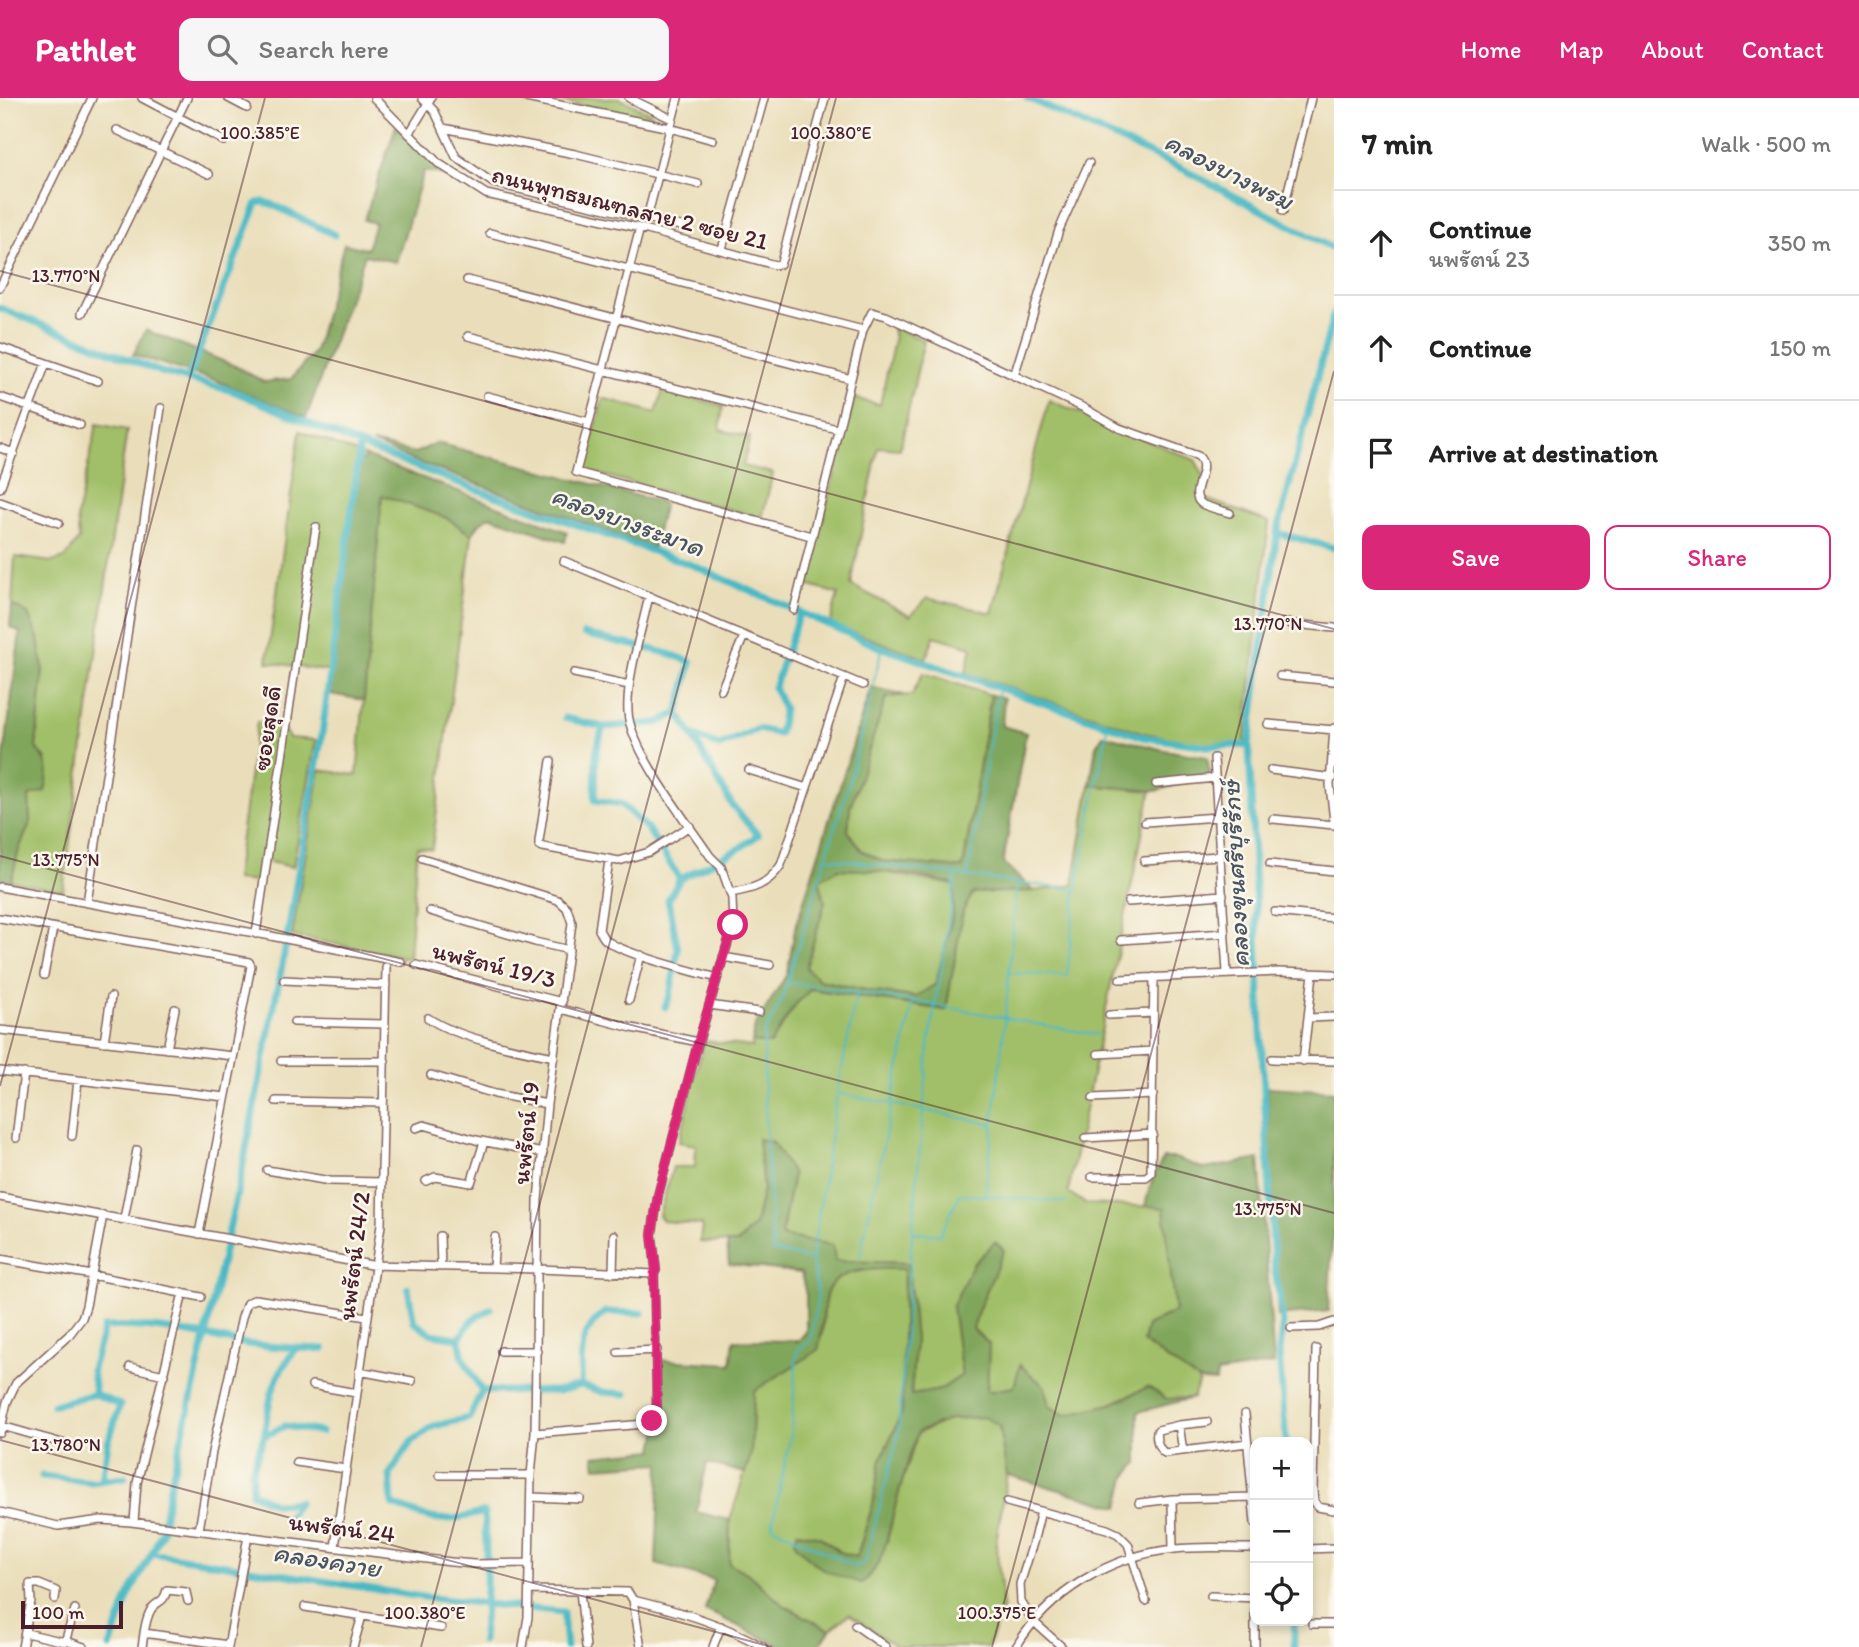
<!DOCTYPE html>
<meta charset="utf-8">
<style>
:root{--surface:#fff;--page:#f6f6f6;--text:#222;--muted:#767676;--line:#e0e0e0;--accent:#db2777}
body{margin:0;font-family:Itim,"Playpen Sans Thai",sans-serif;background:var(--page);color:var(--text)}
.controls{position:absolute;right:21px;bottom:21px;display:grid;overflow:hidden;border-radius:14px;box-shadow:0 4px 10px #0003}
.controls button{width:63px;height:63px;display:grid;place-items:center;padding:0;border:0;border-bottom:2px solid var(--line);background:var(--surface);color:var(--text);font:35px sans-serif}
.scale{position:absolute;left:21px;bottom:18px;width:102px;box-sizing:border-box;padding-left:7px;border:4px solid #4a1f2b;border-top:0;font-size:19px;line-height:24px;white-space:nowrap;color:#4a1f2b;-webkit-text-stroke:5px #fbf7ec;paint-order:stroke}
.stop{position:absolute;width:21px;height:21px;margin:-16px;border:5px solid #db2777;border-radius:50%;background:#fff}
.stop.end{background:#db2777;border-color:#fff;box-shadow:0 2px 7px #0008}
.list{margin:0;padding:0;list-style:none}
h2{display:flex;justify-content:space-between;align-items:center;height:91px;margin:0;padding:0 28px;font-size:30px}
h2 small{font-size:23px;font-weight:400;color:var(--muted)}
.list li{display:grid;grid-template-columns:46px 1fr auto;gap:21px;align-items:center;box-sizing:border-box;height:105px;padding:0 28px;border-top:2px solid var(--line)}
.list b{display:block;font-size:26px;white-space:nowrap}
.list p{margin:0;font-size:23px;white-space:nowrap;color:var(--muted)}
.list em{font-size:23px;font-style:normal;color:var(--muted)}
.actions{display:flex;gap:14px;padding:21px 28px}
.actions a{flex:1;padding:16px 0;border:2px solid var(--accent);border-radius:14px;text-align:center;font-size:24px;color:var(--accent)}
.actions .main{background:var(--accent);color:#fff}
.icon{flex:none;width:38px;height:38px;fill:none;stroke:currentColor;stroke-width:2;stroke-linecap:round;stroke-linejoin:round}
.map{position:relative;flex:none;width:1334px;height:1549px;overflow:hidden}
header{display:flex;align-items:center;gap:42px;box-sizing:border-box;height:98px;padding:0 35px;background:var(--accent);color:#fff}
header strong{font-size:33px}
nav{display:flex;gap:38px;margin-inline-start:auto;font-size:24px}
.search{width:490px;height:63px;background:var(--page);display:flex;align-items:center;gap:18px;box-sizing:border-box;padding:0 24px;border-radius:14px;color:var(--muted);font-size:26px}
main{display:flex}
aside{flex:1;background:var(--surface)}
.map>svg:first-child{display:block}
.green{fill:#a1bf67;stroke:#766f49;stroke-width:2}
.forest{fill:#80a65c;stroke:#656244;stroke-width:2;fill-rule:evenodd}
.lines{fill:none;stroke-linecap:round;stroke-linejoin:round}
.stream{stroke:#4ab9c4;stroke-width:2}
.canal{stroke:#4ab9c4;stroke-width:7}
.street-tunnel{stroke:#cab89d;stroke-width:7;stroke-dasharray:7 3.5;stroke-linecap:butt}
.street-casing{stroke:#82625d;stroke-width:10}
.street{stroke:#fff;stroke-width:7}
.route{stroke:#db2777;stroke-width:9}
.ticks{fill:none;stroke:#4a1f2b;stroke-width:2;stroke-opacity:0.45}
.labels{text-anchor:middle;stroke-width:5;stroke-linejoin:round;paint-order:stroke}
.street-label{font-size:24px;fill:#4a1f2b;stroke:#fbf7ec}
.water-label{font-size:26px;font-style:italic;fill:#4a5561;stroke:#fbf7ec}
.ticks-label{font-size:18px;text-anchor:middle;fill:#4a1f2b;stroke:#fbf7ec;stroke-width:5;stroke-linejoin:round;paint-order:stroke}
</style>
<header>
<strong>Pathlet</strong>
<div class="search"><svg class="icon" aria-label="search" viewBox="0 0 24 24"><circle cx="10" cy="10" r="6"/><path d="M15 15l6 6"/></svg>Search here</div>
<nav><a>Home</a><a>Map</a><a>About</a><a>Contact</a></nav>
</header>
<main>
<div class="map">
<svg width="1334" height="1549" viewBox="0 0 1334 1549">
<rect width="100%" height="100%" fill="#fbf7ec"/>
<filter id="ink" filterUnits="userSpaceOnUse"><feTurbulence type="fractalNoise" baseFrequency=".0143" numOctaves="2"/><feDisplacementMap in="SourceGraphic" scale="14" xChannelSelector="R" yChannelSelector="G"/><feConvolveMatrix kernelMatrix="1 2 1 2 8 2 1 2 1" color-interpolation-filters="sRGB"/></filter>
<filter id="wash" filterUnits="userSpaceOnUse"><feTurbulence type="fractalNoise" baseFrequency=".00686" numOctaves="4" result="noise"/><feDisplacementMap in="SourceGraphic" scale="28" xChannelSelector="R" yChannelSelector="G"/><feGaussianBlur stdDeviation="1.57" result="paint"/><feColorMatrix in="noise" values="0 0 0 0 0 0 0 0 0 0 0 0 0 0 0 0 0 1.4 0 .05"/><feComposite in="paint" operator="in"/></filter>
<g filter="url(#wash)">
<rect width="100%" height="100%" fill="#eadeba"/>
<path class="green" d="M543,0h76l33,16 -3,5z
M892,229l32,13 -24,109 -22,-2 -27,138 59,31 17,-18 65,15 57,-213 146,60 11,20 -3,18 66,24 -25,226 -54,-6 -46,-9 -178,-60 6,-26 -38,-11 -8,23 -96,-35 8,-30 -32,-9 48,-187 26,7 14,-65z
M663,292l60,16 -3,24 30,7 -7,29 30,7 -11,45 -178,-48 19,-72 53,15z
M97,326l30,6 -64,461 -52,-10 8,-32 11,-26 -1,-27 17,-37 -10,-11 7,-81 -15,-53 -16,-9 3,-48 37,5 13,-4 14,-19 -2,-23z
M300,333l67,26 -7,7 -27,208 -66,-10z
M382,396l65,24 25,17 -40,314 -15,-2 -8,111 -117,-22 28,-166 37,5z
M923,575l68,22 -28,173 -81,-7 -21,-11 -13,-19 2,-23 36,-111 26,-2z
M257,624l25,5 7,11 27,2 -23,127 -29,-6 -6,21 -23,-2z
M1090,687l61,6 -83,401 18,12 78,3 11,105 -28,14 -4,16 56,39 -6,17 -26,1 -19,-12 -37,17 -46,11 -16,-9 -5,-20 -23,-20 -7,21 -27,5 2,-47 -16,-16 5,-18 -26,-4 10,68 -22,15 -29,6 4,-56 -7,-77 -74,-2 -1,-16 -52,-9 12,-62 -35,-35 5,50 -8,36 -18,18 -37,-1 2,-17 -39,-4 -4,-6 14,-48h22l1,-22 -17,-3 25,-101 48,6v-5l18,2 26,-40 15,-15 135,21 17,-99 10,-18 61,-2 39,-6z
M838,771l33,1 83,15 -1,28 -17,71 -20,13 -42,-5 -55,-12 -14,-12 20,-66 -6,-22z
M904,1170l-2,145 -21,46 -8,45 -16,53 -15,-4 -22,-16 -22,-5 36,43 53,-33 10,-43 21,-66 33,-14 33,-2 15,9 8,49 -11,67 7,64 -15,41h-91l-48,-33 -19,16 -47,-25 -36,-32 -18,-9 1,-44 21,-67 3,-62 68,-56c2,-13 1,-27 4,-39 7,-31 54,-26 78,-28z"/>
<path class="forest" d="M396,28l48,49 -20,-4 -28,91 -31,-7 -59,163 -91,-38 -82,-25 13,-25 89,36 29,16 27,-3 24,-28 29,-107 23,5 8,-26 -11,-3z
M372,345l43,10 22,-10 227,60 -11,45 -238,-87z
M367,359l200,75 -2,10 -76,-26 -10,8 -7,11 -25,-17 -65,-23 -18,205 -34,-6 30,-231z
M12,507l16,9 10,24 5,29 -7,81c13,14 14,24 9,43l-16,5 1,27 -11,26 -8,32 -11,-2v-91l20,-156 -10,-5z
M871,589l33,8 -18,3 -36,110 -2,23 13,19 21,11 81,7 28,-173 13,3 -2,28 24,7 -23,130 31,28 -61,2 -10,18 -17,99 -135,-21 -15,15 -26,40 -18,-2 3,-16 32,-52 8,-45zM838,771c38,1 80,4 116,16l-1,28 -17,71 -21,13 -41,-5 -55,-12 -13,-12 19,-66 -6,-22z
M1103,637l61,15 43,7 3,17 -54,17 -66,-6 6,-39z
M1267,989l67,4v149l-2,1 -4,70 -50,5z
M758,1041l14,3 21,32 -12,62 52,9 2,16 73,2 7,77 -4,55 29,-5 22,-15 -10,-68 21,-43 22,-22 9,8 -26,61 -5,18 16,15 -2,48 27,-5 6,-22 24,21 5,20 16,9 46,-11 37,-17 19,12 26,-1 -55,14v51l-12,14 -7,30 -112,-32 -8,-49 -15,-9 -33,2 -33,13c-8,23 -15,45 -21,68 -8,27 -11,65 -35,83 -34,-9 -46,-14 -68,-41l4,-10 22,5 22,16 15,4 16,-53 8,-45 21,-47 2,-143c-24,-1 -70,-3 -78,26 -4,18 -3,37 -8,55l-64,41 -3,62 -6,20 -38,-10 -11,49 34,8 -1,44 18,9 36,32 47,25 -12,17h-36l-77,-37 9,-30 -58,-16 4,-101 -64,4 -2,-11 60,-6 6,-34 1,-56 70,4 3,-24 64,1 8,-9v-37l-5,-22 -72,-9 -2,-21h11l17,-18 8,-36z
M1163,1060h12l30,11 54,-10 15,205 -57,9 -1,9 -17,-1 -56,-39 4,-16 28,-14 -11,-104 -19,-2 5,-20z"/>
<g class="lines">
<path class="stream" d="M882,550l-33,135 -68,218 -17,33v60l9,157 39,9 6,36 -8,46 -13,8 -6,84 -19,92 84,41 9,-5 33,-126 13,-187 18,-204 27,-171
M827,760l248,32
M968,776l31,-187
M1009,875l58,3 9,-86 32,-166
M787,884l148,23 162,30
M857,895l-20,100 155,31
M985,1098l20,-178 12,-136
M912,1134l28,3 20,-41 107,8
M860,1158l53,-254
M812,1160l25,-164"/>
<path class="canal" d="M1027,0l156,71 151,80
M0,210l161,64 72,19 127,54 112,43 220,77 185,81 266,91 64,9 42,-1
M188,281l69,-176 6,-1 8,2 64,31
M1277,435l57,15
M584,536c35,10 73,13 107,28l-13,51 14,22 27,11 39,-17 21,5 5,-25 -10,-21 25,-74
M565,620l38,9 -7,25 -1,48 26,4 26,24 33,51
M603,629l55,-4 20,-10
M665,909l5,-11 8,-47 -10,-49 12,-21 60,-31 18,-13 -26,-30 -40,-70
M408,1190l6,34 18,12 27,4
M581,1287l21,7 24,2
M482,1293h76l23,-6c1,-33 -4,-51 24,-73l37,1
M53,1307l42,-11
M264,1338c5,-35 8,-60 33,-88l27,1
M1286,1344l-7,-91 4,-29 -9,-58 -12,-210 -13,-309 28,-212 57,-221
M42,1378l50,6 33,-5
M102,1382l6,-37 12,-38 -25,-11 -3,-25 12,-42c49,-3 96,8 143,17 16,2 33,3 50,4
M285,1423l14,-19 -23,2 -24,-11v-22l12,-35 21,-10 36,6
M152,1455l10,-22 7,-41 24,-99 47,-211 44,-225 38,-221 38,-289
M482,1543c5,-43 6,-85 2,-129 -40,12 -54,9 -92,-8l-2,-30 21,-32 23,-16 35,-8 13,-27 -19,-33 -4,-20 14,-19 18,-10
M110,1549l19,-52 23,-42 270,44 141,15 3,35
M1294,1549v-26"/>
</g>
</g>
<g filter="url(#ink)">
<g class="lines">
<path class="street-tunnel" d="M401,864l15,3"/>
<g class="street-casing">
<path id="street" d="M142,0l82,43
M228,0l19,10
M374,0l64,65 48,31 154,34 135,37 5,-1 2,-5 43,-161
M422,0l13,14 21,45 37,26 192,44
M526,0l144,30 43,12
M629,0l43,21
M443,30l132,26 123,30
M117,32l92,44
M409,36l22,-36
M1283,113l28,-113
M647,120l31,-120
M640,130l-64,244 235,64
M490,135l373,97 9,-18 14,4 196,91 37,21 79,28c15,13 -12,37 4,48 7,4 19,6 28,9
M722,151l42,-151
M467,182l384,99
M0,189l92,-189
M82,215l105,-215
M468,238l369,93
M0,249l98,34
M1014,278l45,-146 30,-67
M487,298l102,26
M0,299l80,28
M0,350l14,5
M0,390l46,-125
M0,404l59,21
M564,463l299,124
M794,512l69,-280
M1284,525l50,5
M574,575l55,12
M1280,578l54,5
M721,592l23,-54
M1268,626l66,6
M1334,630l-4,57 4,36
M1214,660l13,215
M551,663l-12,80v4l4,2 76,14 30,-9 41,-26
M749,672l58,18
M1271,672l62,8
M1156,686l59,-6
M1273,721l61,6
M1145,724l73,-5
M422,760l136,42 9,8 5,15 -25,181 -9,96 -3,233 -4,42 -3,142 -5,30
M609,763l-10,69c1,1 4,8 6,9 13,14 90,33 112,39
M1144,763l75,-5
M1270,766l64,7
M0,789l271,49 130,26
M730,795c23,-4 38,-8 51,-28l63,-188
M1128,804l95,-7
M87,805l74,-495
M430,813l105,31 34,8
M1275,814l59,6
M0,820l249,44 2,4 -52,268
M256,836l60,-407
M1121,842l104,-7
M723,859l47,8
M416,867l146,37
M44,877l9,-47
M1120,881l159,-7 55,2
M284,882l102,5
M629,902l12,-45
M709,907l50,7
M561,911l71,19 66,14
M1109,917l45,-2
M428,920c29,20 91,32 126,39
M1308,920l26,-1
M294,924l91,2
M0,932l233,26
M104,944l7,-45
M167,951l8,-40
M1098,956l55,-3
M1272,961l62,2
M281,963h104
M1303,963l10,-87
M0,973l225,26
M431,977l64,19 52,10
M1093,1000l60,-3
M276,1003l107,2
M416,1030l8,-3 52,15 67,13
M72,1038l6,-56
M16,1040l8,-65
M1085,1040l68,-4
M267,1072l63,11 52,1
M1092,1079h54l5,-4 3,-196
M426,1083l9,-4 36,6 13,-41
M0,1099l371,68 168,4 115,5
M124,1121l13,-69
M440,1138l1,31
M0,1161l92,16 109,22
M493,1170l2,-31
M613,1175l1,-38
M1291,1230l28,-1 15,-5
M1316,1251l-3,141 1,11 4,6 16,3
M501,1253h36
M618,1254l39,-2
M130,1269l34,8
M359,1273l53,10
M312,1287l44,8
M1245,1316l10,109
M1207,1324l-28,3 -21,5c-4,6 1,20 7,23l83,-10
M1179,1327l4,26
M2,1328l67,19
M0,1335l7,-31 9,-19 53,-48 13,-17 4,-12 17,-91
M535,1335l110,-9 10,-6 2,-6 -3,-138 2,-4 -4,-35 6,-40 39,-148 36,-122 -1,-27 -11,-31 -11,-11c-23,-34 -80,-106 -82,-144 -2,-33 14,-83 21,-116
M296,1364l50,7
M440,1377h91
M531,1399l49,2
M1172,1401l1,50
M1007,1404l100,27 11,5 10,10 18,57
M1139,1405l33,-4 82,-2
M1041,1413l-8,32 -13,41 1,18 13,20 28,25
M0,1414l58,14 43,-6 30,2 320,40 23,2 55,-1
M134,1424l3,-39 46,-190
M199,1432l13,-78 30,-135 5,-14 9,-4 111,18
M335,1449l46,-322 5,-258
M1308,1451l26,-1
M529,1492l99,2 5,8c45,11 89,23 130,47
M580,1493l6,56
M1211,1498l44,2
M633,1502l8,47
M305,1509l136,21
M1312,1526h22
M855,1527l31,22
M26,1535l39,9 10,-33
M144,1535l84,12
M66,1543l18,6
M22,1549l9,-46 -1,-17h9l17,7 -1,8
M142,1549c2,-11 3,-31 11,-40 8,-8 10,-4 14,-17l19,2 2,9
M228,1549l20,-111
M353,1549l9,-31
M713,1549l8,-21
M1016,1549c33,-55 95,-92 159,-98 26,-3 54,-1 80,-1
M1255,1549v-36"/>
</g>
<use href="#street" class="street"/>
</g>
</g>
<g class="lines" filter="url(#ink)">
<path class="route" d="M652,1323l5,-9 -3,-138 2,-4 -4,-35 6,-40 40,-153 35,-117"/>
</g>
<path class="ticks" d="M0,173l1334,358M0,758l1334,357M0,988l265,-988M0,1342l772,207M421,1549l415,-1549M992,1549l342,-1276"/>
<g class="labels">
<g class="street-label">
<text transform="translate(630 110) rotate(14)" y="8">ถนนพุทธมณฑลสาย 2 ซอย 21</text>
<text transform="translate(267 630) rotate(-82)" y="8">ซอยสุดดี</text>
<text transform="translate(494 867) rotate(14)" y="8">นพรัตน์ 19/3</text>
<text transform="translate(526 1035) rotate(-84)" y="8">นพรัตน์ 19</text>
<text transform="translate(354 1158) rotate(-83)" y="8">นพรัตน์ 24/2</text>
<text transform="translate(342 1430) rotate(7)" y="8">นพรัตน์ 24</text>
</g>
<g class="water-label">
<text transform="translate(1229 73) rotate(27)" y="9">คลองบางพรม</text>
<text transform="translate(628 423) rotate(20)" y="9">คลองบางระมาด</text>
<text transform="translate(1235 776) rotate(-93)" y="9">คลองขุนศรีบุรีรักษ์</text>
<text transform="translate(327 1462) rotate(9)" y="9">คลองควาย</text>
</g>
</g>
<g class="ticks-label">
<text x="260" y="41">100.385°E</text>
<text x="831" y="41">100.380°E</text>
<text x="66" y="184">13.770°N</text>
<text x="1268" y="532">13.770°N</text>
<text x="66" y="768">13.775°N</text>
<text x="1268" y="1117">13.775°N</text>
<text x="66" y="1353">13.780°N</text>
<text x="425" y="1521">100.380°E</text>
<text x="997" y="1521">100.375°E</text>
</g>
</svg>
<div class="controls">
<button>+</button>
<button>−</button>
<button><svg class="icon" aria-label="locate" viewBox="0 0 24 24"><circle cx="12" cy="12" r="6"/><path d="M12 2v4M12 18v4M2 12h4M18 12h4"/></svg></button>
</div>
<div class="scale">100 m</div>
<div class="stop" style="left:733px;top:827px"></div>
<div class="stop end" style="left:652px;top:1323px"></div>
</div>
<aside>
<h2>7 min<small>Walk · 500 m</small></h2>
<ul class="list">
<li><svg class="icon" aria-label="ahead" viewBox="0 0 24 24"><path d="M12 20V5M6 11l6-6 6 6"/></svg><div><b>Continue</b><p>นพรัตน์ 23</p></div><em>350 m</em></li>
<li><svg class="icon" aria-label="ahead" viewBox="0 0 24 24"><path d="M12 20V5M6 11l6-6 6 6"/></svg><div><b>Continue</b></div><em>150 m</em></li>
<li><svg class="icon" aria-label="arrive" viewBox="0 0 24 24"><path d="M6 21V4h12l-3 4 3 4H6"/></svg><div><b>Arrive at destination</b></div></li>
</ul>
<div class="actions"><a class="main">Save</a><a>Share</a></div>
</aside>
</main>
